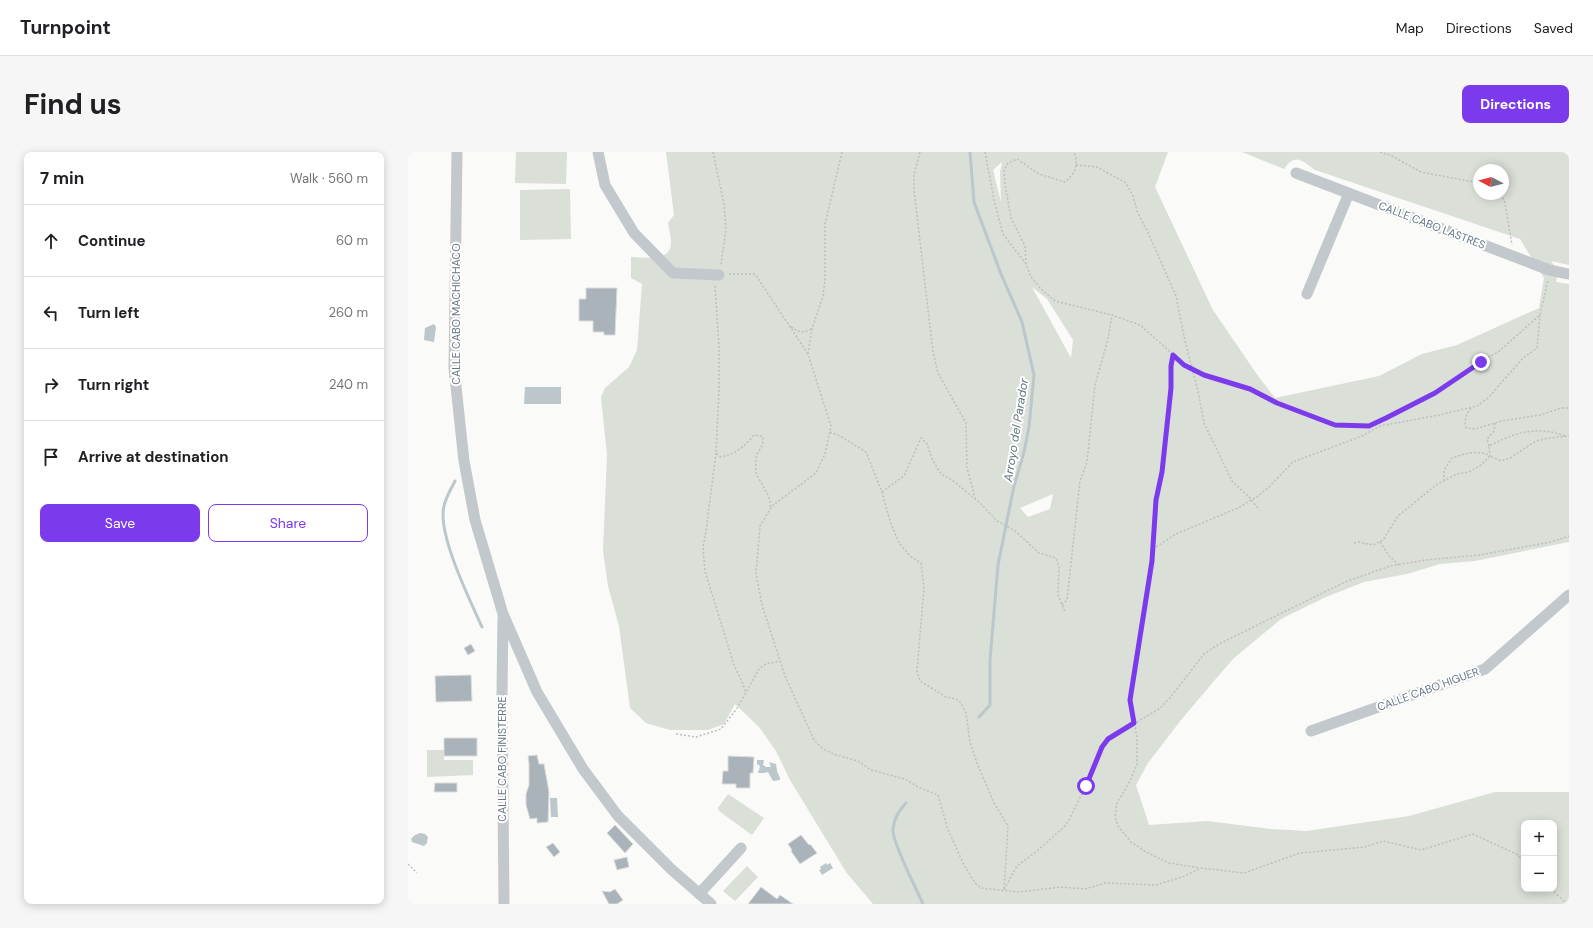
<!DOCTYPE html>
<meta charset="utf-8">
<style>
:root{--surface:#fff;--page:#f6f6f6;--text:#202124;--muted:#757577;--line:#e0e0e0;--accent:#7c3aed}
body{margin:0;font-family:"DM Sans",sans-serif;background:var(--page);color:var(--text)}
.controls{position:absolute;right:12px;bottom:12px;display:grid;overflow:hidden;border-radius:8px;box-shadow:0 2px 10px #0003}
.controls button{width:36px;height:36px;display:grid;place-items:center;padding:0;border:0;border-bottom:1px solid var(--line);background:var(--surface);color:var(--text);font:20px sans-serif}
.compass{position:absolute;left:1065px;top:12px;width:36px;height:36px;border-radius:50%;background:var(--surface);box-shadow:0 2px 10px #0003;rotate:277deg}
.stop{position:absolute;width:12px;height:12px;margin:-9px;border:3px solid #7c3aed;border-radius:50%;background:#fff}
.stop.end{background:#7c3aed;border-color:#fff;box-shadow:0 1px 4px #0008}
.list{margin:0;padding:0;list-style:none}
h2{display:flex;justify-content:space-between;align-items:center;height:52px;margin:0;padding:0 16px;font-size:17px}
h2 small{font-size:13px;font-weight:400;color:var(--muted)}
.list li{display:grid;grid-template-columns:26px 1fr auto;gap:12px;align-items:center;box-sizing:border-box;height:72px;padding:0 16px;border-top:1px solid var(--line)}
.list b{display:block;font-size:15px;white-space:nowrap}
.list em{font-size:13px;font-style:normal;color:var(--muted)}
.actions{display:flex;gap:8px;padding:12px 16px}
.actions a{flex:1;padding:9px 0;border:1px solid var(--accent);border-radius:8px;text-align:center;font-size:14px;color:var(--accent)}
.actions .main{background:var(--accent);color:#fff}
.icon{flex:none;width:22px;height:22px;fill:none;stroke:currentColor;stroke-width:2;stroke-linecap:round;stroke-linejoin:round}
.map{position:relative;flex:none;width:1161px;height:752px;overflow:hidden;border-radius:8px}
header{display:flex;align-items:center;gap:24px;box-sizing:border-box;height:56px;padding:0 20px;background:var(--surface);border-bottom:1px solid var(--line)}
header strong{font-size:19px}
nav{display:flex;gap:22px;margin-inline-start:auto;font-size:14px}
.intro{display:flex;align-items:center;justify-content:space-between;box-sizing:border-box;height:96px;padding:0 24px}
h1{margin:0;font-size:28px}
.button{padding:10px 18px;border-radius:8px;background:var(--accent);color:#fff;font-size:14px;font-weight:700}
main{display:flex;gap:24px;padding:0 24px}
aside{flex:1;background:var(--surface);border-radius:8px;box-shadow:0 2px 10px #0003}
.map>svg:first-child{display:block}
.green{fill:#dadfd7;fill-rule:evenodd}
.water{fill:#bbc7cb}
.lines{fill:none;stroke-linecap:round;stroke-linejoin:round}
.stream{stroke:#bbc7cb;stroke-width:3}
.building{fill:#aab3b9;stroke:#dcdcda}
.path{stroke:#bbbfc2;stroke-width:1.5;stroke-dasharray:2 2;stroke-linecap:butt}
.minor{stroke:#c3c8cc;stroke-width:11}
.route{stroke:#7c3aed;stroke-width:5}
.labels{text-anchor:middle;stroke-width:4;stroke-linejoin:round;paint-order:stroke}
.street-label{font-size:11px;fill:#657683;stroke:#fff}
.water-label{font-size:12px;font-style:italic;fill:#60757c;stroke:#fff}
</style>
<header>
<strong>Turnpoint</strong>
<nav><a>Map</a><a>Directions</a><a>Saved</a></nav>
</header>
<div class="intro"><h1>Find us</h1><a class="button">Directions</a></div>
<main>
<aside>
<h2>7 min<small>Walk · 560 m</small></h2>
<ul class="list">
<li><svg class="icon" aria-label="ahead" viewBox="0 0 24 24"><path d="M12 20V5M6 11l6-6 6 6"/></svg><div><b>Continue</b></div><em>60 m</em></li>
<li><svg class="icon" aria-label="left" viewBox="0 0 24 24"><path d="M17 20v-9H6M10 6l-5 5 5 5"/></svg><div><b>Turn left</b></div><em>260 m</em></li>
<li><svg class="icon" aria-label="right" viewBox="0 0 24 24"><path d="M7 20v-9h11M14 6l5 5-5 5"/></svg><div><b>Turn right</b></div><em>240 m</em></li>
<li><svg class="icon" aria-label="arrive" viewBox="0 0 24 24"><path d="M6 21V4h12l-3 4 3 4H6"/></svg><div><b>Arrive at destination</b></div></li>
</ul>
<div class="actions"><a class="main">Save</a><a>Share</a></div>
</aside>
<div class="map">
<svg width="1161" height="752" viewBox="0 0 1161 752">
<rect width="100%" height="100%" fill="#fafaf8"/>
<path class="green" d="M108,0h51l-1,32 -51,-1z
M258,0h502l-13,35 58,123 45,66 17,22 104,-22 43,-22 35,-9 82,-37 5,-30 -24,-39 -205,-69c-12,-9 -20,-18 -31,-1l-42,-17h327v113l-18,-4 7,10 -2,11 13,2v258l-94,19 -35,3 -33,10 -43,8 -38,15 -45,22 -47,39 -20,23 -33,39 -33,43 -12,22 13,40 58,-4 64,8 35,2 103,-15 86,-24h74v112h-696l-27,-32 -56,-92 -14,-29 -17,-24 -24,-23 -11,20 -16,6h-38l-24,-7 -16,-15 -11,-82 -11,-40 -5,-35 4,-96 -6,-58 4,-9 24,-21 8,-17 5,-66 -11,-6v-21c14,0 40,6 40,-15 0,-6 -2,-13 -3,-19l6,-8zM594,10l-2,10 1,30 -8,-32zM1071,18h24v24h-24zM624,135l15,12 26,41 -2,18zM645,342l-3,15 -22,8 -8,-9zM1116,671h30v66h-30z
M162,37l1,50 -51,1v-50z
M19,598h17v10h29v15l-46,2z
M320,642l36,24 -12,17 -33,-24 -1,-3z
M339,714l11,11 -23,24 -12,-10z"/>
<path class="water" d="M26,172l2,3 -2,15 -10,-2 1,-12z
M117,235h36v17h-37z
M349,608h7l-1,5 3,2h5l-2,-5 7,2 1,7 3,7v2l-7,1 -5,-9 -4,1h-6l2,-7 -3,-2z
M142,646h7l1,19h-7z
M12,681l5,1 3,3 -1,6 -3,3 -12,-4 -1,-3 4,-4z
M418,711l1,2 3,-2 3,5 -11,7 -3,-5 2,-1 -1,-2z"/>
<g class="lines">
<path class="stream" d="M562,0l4,50 27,72 21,48 12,53 -5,52 -5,25 -10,34 -16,79 -8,95v45l-11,12
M47,329c-4,8 -9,16 -11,25 -7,28 26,94 38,121
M498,651c-7,8 -12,15 -13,27 -1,12 24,60 30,74"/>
</g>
<path class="building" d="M178,136h31l-2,47h-11v-3h-11v-11h-14v-22h7z
M63,492l4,7 -7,4 -4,-7z
M63,523l1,26 -36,1 -1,-26z
M36,586h33v18h-33z
M129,603l2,9h5l5,28 -1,30 -11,1v-5l-7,1 -4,-14v-11l3,-9v-21l-1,-8z
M320,604l26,1 -1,16h-3v15h-14v-4h-14l1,-13h5z
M27,631h22v9h-23z
M207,673l18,19 -8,9 -18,-20z
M393,683l8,10 1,-1 7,9 -17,11 -9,-13 1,-1 -4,-6z
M145,691l7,9 -6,5 -8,-10z
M219,705l2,10 -12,3 -3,-10z
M353,735l16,12 3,-4 13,9h-45z
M207,737l8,11 -6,4h-8l-7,-13 8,1z"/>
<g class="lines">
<path class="path" d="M305,0l11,52 2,25 -5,36
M512,0l-6,22v16l19,162 5,21 28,50 1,45 8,30
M577,0l9,48 9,34 23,30 5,13 10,12 14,12 57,14 28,10 45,40 19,10 46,14 27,14 58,22 34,1 17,-8 49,-25 46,-32 17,-9 42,-37 8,-35
M972,0l10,3 31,17 58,11
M668,13l21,2 29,16 7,13 4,15 14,28 25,57 9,45 13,50 6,32 28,58 19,18 8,11
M1093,42l4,9 7,42
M618,112l-1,-18 -14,-28 -6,-34 -1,-14 4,-7 9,-4 22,15 26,8c10,-8 14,-17 9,-30
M321,122h26l53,80 23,72 -6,28 -9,19 -44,33 -12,20 -4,47 6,32 23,71 29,64 9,9 13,6 22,6 13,9 34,9 13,8 20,8 9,32 16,36 12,20 6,5 37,4 43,-5 24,2 20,-6 51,2 29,-9 16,-8 43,5 56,-20 65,-6 18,-6 38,9 52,-16 45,21 6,6
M307,134l4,60v45l-3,62 4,4c16,-3 24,-10 34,-22l8,1c4,10 -6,15 -6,24 0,4 -1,11 1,15 5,11 14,20 13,32
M383,175c8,5 11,7 20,2
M400,202l4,-25 11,-33 2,-16v-56l17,-72
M765,203l-2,11v22l-9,84 -6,28 -4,61 -22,139 7,37v27l-7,17 -13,22 -2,14 3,9 13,16 15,10 23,11 31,5
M1063,256c-5,7 -7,11 -5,20l10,1 25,-8 39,-6 21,-7h8
M422,280l10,4 26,16 16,40 8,29 9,22 11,13 11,7 3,25 -7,83 3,10 26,16 10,2 5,4 5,10 4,29 7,21 17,40 14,23 -4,64 13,-24 20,-15 27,-24 6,-9 16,-32 16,-39 6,-8 51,-30 11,-11 34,-44 17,-11 124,-61 45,-16 35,-6 55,-5 71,-13 18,-6
M1081,294l-2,-7 7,-8 1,-8
M308,301l-10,78 -3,17 2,23 29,94 9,19 3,10
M1036,329v-11l8,-12c12,-4 26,-9 38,-2l-1,-10c25,-13 48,-21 76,-10
M474,340l22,-16 17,-38 6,6 5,15 9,15 11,6 28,23 17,18 18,10 24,22 17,5 3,9 -1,28 7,17
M972,390l9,14 10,9
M946,391l4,-1 15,3 10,-5 15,-24 38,-31 21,-11 12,-2 12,-7 9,-9 11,5 9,-3 26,-17 13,-3 20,-2
M745,397l23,-15 62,-26 20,-12 12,-10 23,-24 69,-26 18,-10 59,-11 38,-9 11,-8 35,-40 14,-10 3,-33
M654,453l5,-5 13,-119 7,-19 8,-77 13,-46 4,-24
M268,582l20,3 25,-8 17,-22 21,-38 7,-5 14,-3
M0,712l9,9
M1143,737l16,15"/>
<path class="minor" d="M49,0l-3,216 10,93 11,59 28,94 34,78 46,77 35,47 53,53 40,35
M190,0l7,33 29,48 39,40 46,2
M888,21l253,97 20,4
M899,142l42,-101
M95,466l-1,75 2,211
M903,579l174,-62 84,-74
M291,742l42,-46"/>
</g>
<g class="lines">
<path class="route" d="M678,634l16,-39 6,-8 26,-16 -4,-23 22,-139 4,-61 6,-28 9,-84v-22l2,-11 11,10 20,10 46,14 27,14 58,22 34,1 17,-8 49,-25 46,-31"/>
</g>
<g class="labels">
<g class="street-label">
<text transform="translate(1024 73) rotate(21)" y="4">CALLE CABO LASTRES</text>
<text transform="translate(48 162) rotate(-90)" y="4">CALLE CABO MACHICHACO</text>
<text transform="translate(1020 537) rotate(-20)" y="4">CALLE CABO HIGUER</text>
<text transform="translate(94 607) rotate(-90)" y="4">CALLE CABO FINISTERRE</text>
</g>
<g class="water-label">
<text transform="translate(608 278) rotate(-81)" y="4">Arroyo del Parador</text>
</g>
</g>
</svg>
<div class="controls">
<button>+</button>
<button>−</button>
</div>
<svg class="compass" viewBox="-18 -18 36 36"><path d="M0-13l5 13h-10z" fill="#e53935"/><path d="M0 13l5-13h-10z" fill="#757577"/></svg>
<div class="stop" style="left:678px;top:634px"></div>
<div class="stop end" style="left:1073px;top:210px"></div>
</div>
</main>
